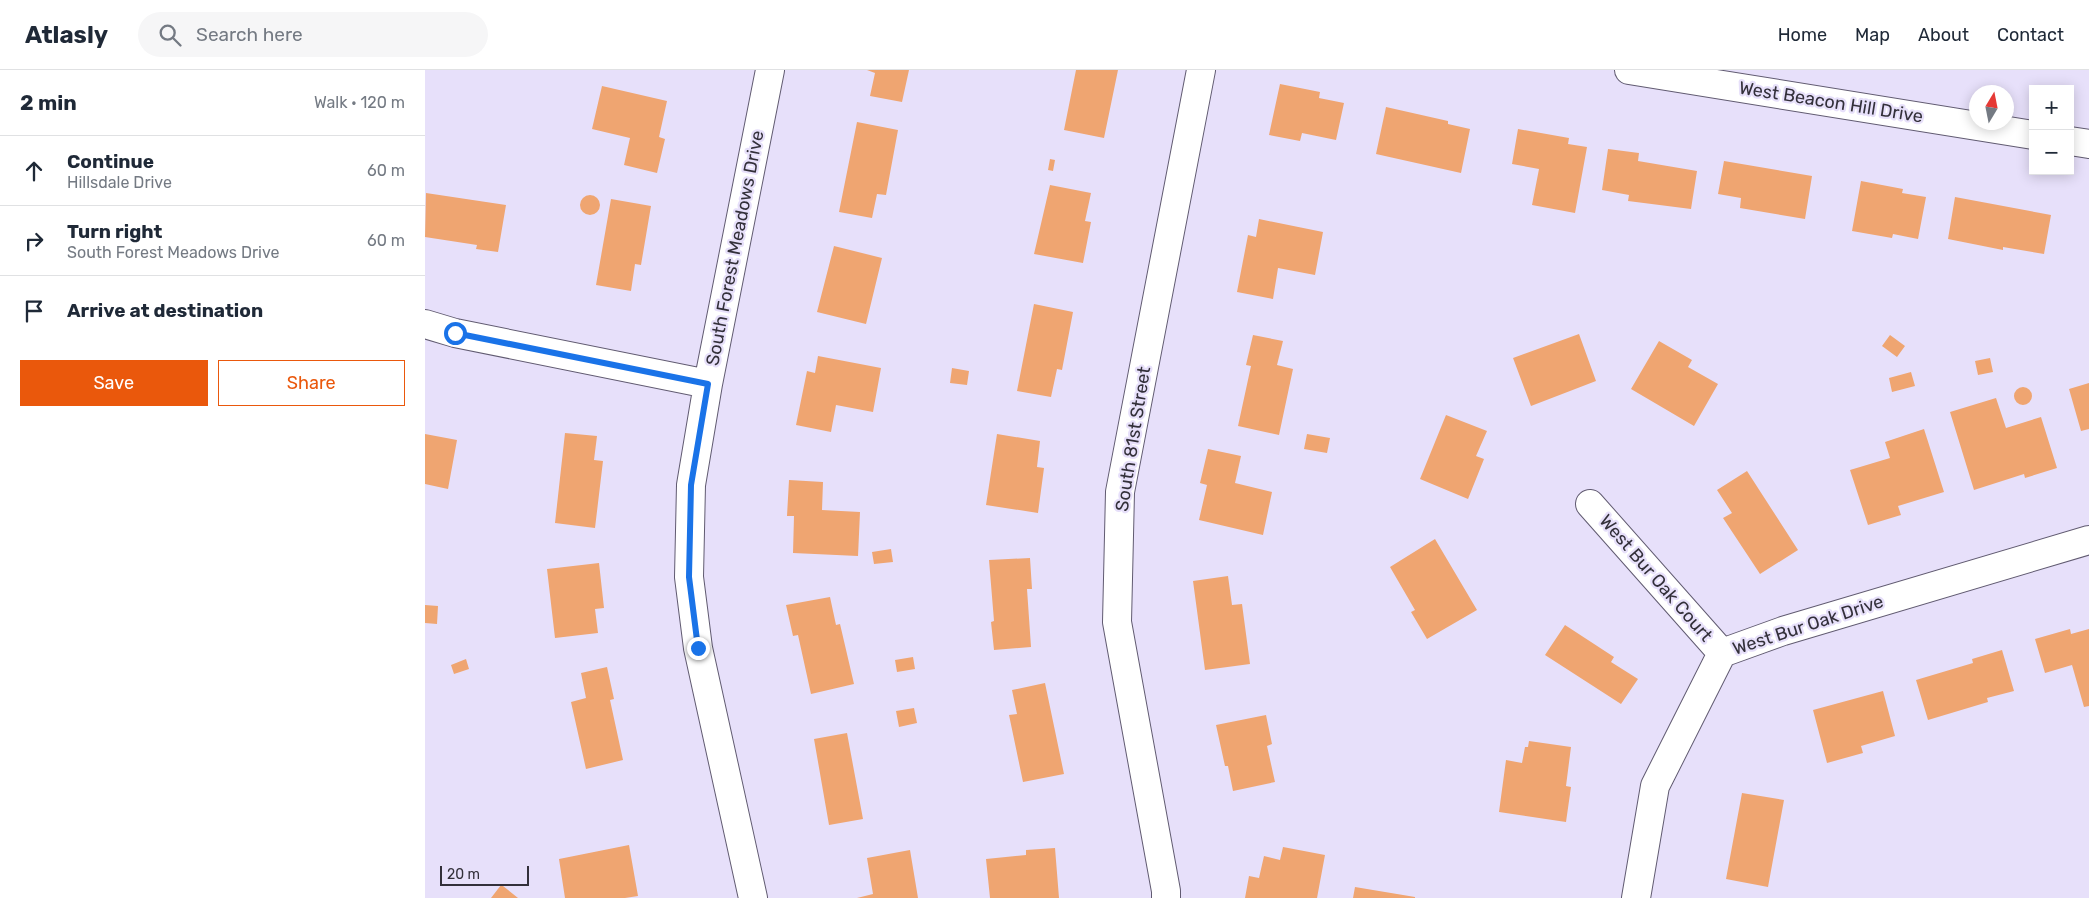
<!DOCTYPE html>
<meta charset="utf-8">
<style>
:root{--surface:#fff;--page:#f6f6f7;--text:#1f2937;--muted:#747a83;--line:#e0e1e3;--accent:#ea580c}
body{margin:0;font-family:Rubik,sans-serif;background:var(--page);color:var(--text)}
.controls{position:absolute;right:15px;top:15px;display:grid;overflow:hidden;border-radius:0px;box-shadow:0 2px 12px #0003}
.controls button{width:45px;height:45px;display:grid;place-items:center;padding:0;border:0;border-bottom:1px solid var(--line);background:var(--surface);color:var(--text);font:25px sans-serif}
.compass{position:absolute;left:1544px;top:15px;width:45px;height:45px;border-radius:50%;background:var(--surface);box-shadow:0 2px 12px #0003;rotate:10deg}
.scale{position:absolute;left:15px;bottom:12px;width:89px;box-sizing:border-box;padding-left:5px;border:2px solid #33303a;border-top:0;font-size:14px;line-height:18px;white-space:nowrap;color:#33303a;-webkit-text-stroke:4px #e7e0fa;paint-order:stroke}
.stop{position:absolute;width:15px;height:15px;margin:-11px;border:4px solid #1a73e8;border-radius:50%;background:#fff}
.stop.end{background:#1a73e8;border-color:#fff;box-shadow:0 1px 5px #0008}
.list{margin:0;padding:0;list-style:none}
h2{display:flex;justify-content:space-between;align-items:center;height:65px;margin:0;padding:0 20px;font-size:21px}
h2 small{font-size:16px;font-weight:400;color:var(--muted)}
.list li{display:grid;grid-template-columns:32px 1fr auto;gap:15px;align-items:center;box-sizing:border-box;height:70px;padding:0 20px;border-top:1px solid var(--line)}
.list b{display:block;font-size:19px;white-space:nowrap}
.list p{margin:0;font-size:16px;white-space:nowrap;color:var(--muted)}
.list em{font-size:16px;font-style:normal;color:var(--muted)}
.actions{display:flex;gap:10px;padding:15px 20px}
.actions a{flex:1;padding:11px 0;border:1px solid var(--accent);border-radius:0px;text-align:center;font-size:18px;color:var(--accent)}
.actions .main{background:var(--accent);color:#fff}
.icon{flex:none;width:28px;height:28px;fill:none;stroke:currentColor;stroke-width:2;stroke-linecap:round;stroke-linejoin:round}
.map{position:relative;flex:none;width:1664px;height:828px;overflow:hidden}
header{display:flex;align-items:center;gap:30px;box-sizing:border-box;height:70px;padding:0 25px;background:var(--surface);border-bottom:1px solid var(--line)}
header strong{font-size:24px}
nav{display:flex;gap:28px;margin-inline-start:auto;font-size:18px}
.search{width:350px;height:45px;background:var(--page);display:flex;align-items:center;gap:12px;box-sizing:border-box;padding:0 18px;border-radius:28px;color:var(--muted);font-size:19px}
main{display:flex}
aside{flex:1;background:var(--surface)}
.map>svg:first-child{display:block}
.building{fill:#efa571}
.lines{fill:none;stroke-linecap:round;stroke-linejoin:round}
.minor-casing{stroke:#615b71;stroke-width:30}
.minor{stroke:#fff;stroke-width:28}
.route{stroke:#1a73e8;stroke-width:6}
.labels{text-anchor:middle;stroke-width:4.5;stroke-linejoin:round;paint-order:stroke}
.street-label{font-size:18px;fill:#33303a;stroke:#e7e0fa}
</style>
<header>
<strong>Atlasly</strong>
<div class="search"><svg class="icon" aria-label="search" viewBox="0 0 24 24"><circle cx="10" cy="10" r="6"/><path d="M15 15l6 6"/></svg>Search here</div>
<nav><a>Home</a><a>Map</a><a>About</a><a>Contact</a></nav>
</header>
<main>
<aside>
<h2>2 min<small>Walk · 120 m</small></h2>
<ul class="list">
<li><svg class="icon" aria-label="ahead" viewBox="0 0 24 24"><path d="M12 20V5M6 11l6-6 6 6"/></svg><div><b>Continue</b><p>Hillsdale Drive</p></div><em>60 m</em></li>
<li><svg class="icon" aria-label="right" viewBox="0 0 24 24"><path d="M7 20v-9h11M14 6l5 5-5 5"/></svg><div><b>Turn right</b><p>South Forest Meadows Drive</p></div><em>60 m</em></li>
<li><svg class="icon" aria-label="arrive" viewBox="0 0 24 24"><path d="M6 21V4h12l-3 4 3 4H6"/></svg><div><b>Arrive at destination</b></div></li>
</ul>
<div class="actions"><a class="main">Save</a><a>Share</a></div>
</aside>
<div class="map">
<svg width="1664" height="828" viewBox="0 0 1664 828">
<rect width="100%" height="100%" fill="#e7e0fa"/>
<path class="building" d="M442,0h42l-7,32 -32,-6 5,-23z
M651,0h42l-14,68 -40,-8z
M855,14l40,8 -1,6 25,5 -8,37 -34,-7 -2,8 -31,-6z
M177,16l65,15 -8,36 6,2 -8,34 -33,-8 6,-27 -38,-9z
M961,37l62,14v3l22,5 -9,44 -85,-19z
M432,52l41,8 -12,65 -9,-1 -5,24 -33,-6z
M1093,59l51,9 -1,6 19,3 -12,66 -43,-8 7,-36 -27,-5z
M1183,79l31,4 -1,8 59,10 -6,38 -63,-8 1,-6 -27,-5z
M625,89l5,1 -2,11 -5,-1z
M1299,91l88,15 -7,43 -65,-11 1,-10 -23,-4z
M1436,111l42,8 -1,4 24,4 -8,42 -25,-5 -1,4 -40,-7z
M625,115l41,8 -6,28 6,1 -8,41 -49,-9z
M1,123l80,12 -8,47 -22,-3 1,-4 -52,-8z
M155 135a10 10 0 1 1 20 0a10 10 0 1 1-20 0Z
M1530,127l96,18 -7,39 -41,-7v3l-55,-11z
M186,129l40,7 -10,59 -6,-1 -4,27 -35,-6z
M834,149l64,13 -8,43 -37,-7 -5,31 -36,-7 11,-57 8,2z
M409,176l48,12 -16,66 -49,-12z
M609,234l39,8 -11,58 -5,-1 -6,28 -34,-6z
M1154,264l17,47 -65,25 -18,-48z
M828,265l30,6 -6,24 16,4 -14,66 -41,-9 13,-60 -5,-1z
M1465,265l15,11 -8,11 -15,-11z
M1234,271l33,19 -4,7 30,17 -24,42 -63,-37z
M393,286l63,12 -8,44 -37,-7 -5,27 -35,-7 11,-54 8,2z
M1565,288l3,14 -15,3 -3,-14z
M527,298l17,3 -2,14 -17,-2z
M1486,302l4,14 -23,6 -3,-14z
M1664,313v46l-8,2 -12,-42z
M1589 326a9 9 0 1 1 18 0a9 9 0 1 1-18 0Z
M1571,328l10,30 35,-11 16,51 -32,10 -1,-4 -50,16 -24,-78z
M1021,345l41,16 -11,25 8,3 -16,40 -48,-20z
M1499,359l20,63 -46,14 3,9 -33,10 -18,-55 40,-12 -5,-16z
M140,363l32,3 -3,24 9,1 -8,67 -40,-5z
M0,364l32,6 -9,49 -23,-5z
M572,364l43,7 -3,26 7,1 -6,45 -52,-8z
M882,364l23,4 -3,15 -23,-4z
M783,379l33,7 -6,27 37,9 -9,43 -64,-15 8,-35 -7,-2z
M1322,401l51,79 -38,24 -37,-56 9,-5 -15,-23z
M364,410l34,2 -1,28 38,2 -2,44 -65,-3 1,-37h-7z
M1010,469l42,71 -50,29 -16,-27 4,-2 -25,-43z
M466,479l2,13 -19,2 -2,-12z
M605,488l2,31h-5l4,58 -37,3 -3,-28 3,-1 -5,-61z
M174,493l5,45 -9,1 3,24 -43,5 -8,-69z
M803,506l4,29 10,-1 8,60 -45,6 -12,-89z
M405,527l6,28 4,-1 14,60 -43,10 -13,-59 -5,1 -7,-31z
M0,535l13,1 -1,18 -12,-1z
M1140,555l49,32 -3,5 27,17 -17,25 -76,-49z
M1645,559l1,5 18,-5v77l-5,1 -12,-42 -27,8 -10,-34z
M1577,580l12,41 -27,7 1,4 -60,18 -12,-40 57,-17 -1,-4z
M488,587l2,12 -18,3 -2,-12z
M41,589l3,10 -15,5 -3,-9z
M182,597l7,32 -4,1 13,60 -37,9 -15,-67 15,-4 -5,-25z
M620,613l19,91 -41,8 -14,-67 8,-1 -5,-24z
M1458,621l12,45 -34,10 2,7 -36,10 -14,-53z
M489,638l3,15 -18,4 -3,-16z
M841,645l6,29 -5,2 8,36 -42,9 -5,-25h-3l-9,-41z
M422,663l16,86 -34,6 -15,-86z
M1104,671l42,6 -5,39 5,1 -5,35 -67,-10 7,-52 16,3 3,-16h3z
M1317,723l42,7 -16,87 -42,-8z
M204,775l9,51 -13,2h-60l-6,-39z
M858,777l42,8 -8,43h-72l4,-22 10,2 5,-22 16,4z
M630,778l4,50h-69l-4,-39 40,-4v-5z
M485,780l8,48h-61l16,-4 -6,-36z
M76,815l2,1 15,12h-27z
M930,817l60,10v1h-62z"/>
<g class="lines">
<g class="minor-casing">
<path id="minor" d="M1204,0l404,65
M1645,71l19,3
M0,254l30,9 253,51
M1165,434l132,149
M328,828l-55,-250 -9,-71 2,-92 17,-101 62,-314
M741,828v-7l-49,-269 3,-130 81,-422
M1211,828l19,-112 67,-133 61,-22 306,-91"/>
</g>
<use href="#minor" class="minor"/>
</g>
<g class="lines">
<path class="route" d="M30,263l253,51 -17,101 -2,92 9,71"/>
</g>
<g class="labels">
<g class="street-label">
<text transform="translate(1406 32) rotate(9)" y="6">West Beacon Hill Drive</text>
<text transform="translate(310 178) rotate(-79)" y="6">South Forest Meadows Drive</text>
<text transform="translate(708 369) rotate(-81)" y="6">South 81st Street</text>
<text transform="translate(1231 508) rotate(49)" y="6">West Bur Oak Court</text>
<text transform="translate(1383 555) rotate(-18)" y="6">West Bur Oak Drive</text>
</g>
</g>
</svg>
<div class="controls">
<button>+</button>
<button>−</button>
</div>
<svg class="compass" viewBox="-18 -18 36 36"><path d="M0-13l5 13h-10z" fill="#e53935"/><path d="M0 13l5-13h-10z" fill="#747a83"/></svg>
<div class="scale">20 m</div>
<div class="stop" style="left:30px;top:263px"></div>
<div class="stop end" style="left:273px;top:578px"></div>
</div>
</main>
